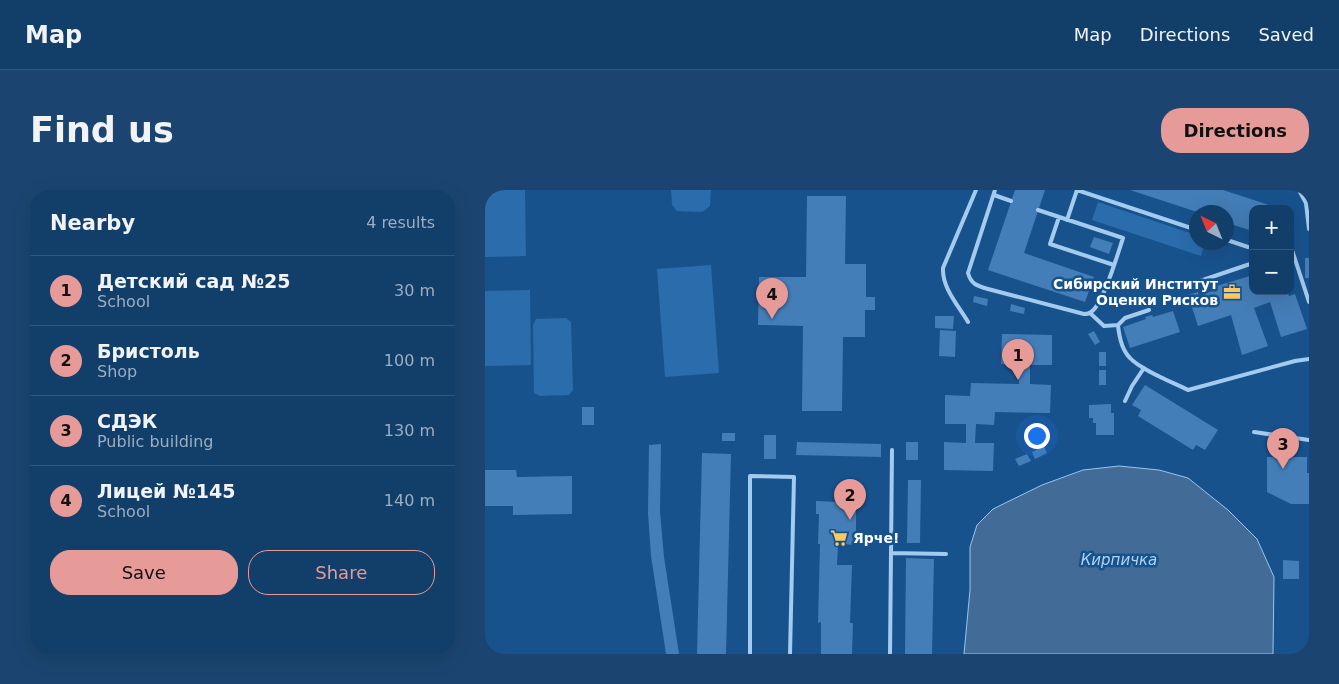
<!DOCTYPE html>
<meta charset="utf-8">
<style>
:root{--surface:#123e6a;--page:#1b4570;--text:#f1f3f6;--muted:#9caec1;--line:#31577e;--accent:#e69b98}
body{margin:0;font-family:"DejaVu Sans",sans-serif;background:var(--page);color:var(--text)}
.controls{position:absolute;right:15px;top:15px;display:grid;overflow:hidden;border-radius:10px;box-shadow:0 5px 20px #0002}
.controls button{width:45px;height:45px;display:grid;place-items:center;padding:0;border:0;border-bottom:1px solid var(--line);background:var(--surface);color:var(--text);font:25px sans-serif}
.compass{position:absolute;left:704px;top:15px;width:45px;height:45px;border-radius:50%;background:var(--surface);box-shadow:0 5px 20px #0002;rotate:317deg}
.you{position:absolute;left:551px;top:245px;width:18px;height:18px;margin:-12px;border:4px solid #fff;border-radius:50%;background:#1a73e8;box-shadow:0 0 0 8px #1a73e833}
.badge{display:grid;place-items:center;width:32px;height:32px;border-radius:50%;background:var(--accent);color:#111;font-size:16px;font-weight:700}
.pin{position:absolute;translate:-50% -41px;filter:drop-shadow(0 1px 2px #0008)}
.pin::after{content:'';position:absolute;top:26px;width:18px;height:15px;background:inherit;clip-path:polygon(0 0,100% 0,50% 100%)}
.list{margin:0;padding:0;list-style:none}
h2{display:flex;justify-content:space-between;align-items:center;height:65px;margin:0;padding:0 20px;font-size:21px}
h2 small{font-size:16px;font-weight:400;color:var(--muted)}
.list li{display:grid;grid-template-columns:32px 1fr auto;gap:15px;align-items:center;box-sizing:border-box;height:70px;padding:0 20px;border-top:1px solid var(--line)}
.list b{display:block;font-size:19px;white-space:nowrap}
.list p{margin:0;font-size:16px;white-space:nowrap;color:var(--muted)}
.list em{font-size:16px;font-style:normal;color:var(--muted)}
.actions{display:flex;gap:10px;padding:15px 20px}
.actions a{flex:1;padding:11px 0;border:1px solid var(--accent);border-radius:20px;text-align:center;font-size:18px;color:var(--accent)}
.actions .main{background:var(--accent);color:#111}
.map{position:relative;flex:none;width:824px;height:464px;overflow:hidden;border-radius:20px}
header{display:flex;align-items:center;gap:30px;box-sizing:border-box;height:70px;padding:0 25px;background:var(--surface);border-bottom:1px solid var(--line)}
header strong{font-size:24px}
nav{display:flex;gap:28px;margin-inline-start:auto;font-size:18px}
.intro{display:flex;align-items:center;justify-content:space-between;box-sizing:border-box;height:120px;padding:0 30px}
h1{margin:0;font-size:35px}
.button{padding:12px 22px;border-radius:20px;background:var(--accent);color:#111;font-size:18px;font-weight:700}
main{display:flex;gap:30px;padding:0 30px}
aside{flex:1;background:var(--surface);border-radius:20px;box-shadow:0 5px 20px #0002}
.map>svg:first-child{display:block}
.green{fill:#2a6cac}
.water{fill:#426c97;stroke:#96c5f1}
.building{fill:#447eb8}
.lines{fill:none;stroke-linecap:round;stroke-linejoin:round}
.lane{stroke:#a3caef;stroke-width:4}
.labels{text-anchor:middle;stroke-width:5;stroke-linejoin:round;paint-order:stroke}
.poi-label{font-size:14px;font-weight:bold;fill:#fff;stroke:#18528d;text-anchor:end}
.water-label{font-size:15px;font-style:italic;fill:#afd3f6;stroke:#18528d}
</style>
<header>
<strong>Map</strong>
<nav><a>Map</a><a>Directions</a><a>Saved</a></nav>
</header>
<div class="intro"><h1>Find us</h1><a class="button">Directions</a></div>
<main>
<aside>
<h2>Nearby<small>4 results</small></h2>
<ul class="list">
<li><span class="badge">1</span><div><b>Детский сад №25</b><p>School</p></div><em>30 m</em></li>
<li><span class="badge">2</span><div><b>Бристоль</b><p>Shop</p></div><em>100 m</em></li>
<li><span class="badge">3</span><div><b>СДЭК</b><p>Public building</p></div><em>130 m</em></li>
<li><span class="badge">4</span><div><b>Лицей №145</b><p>School</p></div><em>140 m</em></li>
</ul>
<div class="actions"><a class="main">Save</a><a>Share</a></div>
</aside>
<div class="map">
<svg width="824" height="464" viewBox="0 0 824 464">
<rect width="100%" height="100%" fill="#18528d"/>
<path class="green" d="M0,0h40l1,66 -41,1z
M186,0h40l-1,16 -6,5 -3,1 -24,-1 -5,-6z
M613,12l98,33 1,7 8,1 -4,13 -109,-36z
M226,75l8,108 -54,4 -8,-108z
M45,100l1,75 -46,1v-75z
M51,129l30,-1 5,4 2,68 -4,5 -29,1 -6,-3 -1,-68z"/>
<path class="water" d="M634,276l40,4 29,8 40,32 29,29 17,38 -1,77h-309l6,-64v-43l7,-22 16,-16 49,-24 41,-15z"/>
<path class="building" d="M530,0h30l-21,63 70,24 -9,25 -97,-32z
M645,0h93l55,18 -25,1v22l-26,-8v-11h-30z
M322,6h39l-1,68h21v33h9v13h-10v27h-22l-1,74h-40l1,-85 -45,-1 1,-48h47z
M609,47l19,6 -4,11 -19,-7z
M820,68h4v20h-4z
M768,85v16h34l2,5 6,-2 12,35 -26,8 -11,-35 -16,6 14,38 -26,9 -11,-40 -33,11 -10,-31 10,-3 1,4 19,-7 -1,-3z
M489,106l14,3 -1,7 -14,-4z
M526,114l14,4 -1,6 -14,-3z
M688,121l7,21 -50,16 -7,-21 23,-8 -1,-2 7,-2 1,2z
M450,126h19l-1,13 -18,-1z
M455,140l16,1 -1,26 -16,-1z
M609,141l6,11 -5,3 -7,-11z
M517,144l50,1v30h-22v19l21,1 -1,28 -55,-1 -1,13 -18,-1 -1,19h19l-1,28 -49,-1v-28l22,1v-19h-21v-29l25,1 1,-13 48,1v-19l-18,-1z
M614,162h7v14h-7z
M614,180h7v15h-7z
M660,195l73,45 -13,20 -9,-5 -3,5 -55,-34 3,-6 -9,-5z
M626,214v9h3v22h-18v-12h-3v-5h-4v-13z
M97,217h12v18h-12z
M237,243h13v8h-13z
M279,245h12v24h-12z
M312,252l84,2v13l-85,-2z
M421,252h12v18h-12z
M176,254l-1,68 4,45 15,97h-13l-15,-98 -3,-43 1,-68z
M559,256l3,7 -12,6 -3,-7z
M217,263l29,1 -5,200h-29z
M542,264l4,7 -12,5 -4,-7z
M782,267h40v16h2v31h-18l-24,-12z
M0,280h31l1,7 55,-1v38l-59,1v-9h-28z
M423,290h13l-1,63h-13z
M331,311l22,1v5h18v24h4v14l-22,-1 -1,21h15l-2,58h3l-1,31h-31v-32l-3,1 2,-79h-2l1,-30h-3z
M421,368l28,1 -2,95h-27z
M798,370l16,1v18h-16z"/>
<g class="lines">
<path class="lane" d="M510,0l-27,83c3,11 9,13 20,16l96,25c2,0 5,0 7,-2 12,-7 27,-59 32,-74l-85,-28
M814,0l7,13 3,26
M509,5l17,6
M574,27l-9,27 64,21
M582,30l10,-30 120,40
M742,50l21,7
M805,61l2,-1 17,52
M715,91l53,-18
M664,120l-24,8 -7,7c1,11 3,24 12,33 11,12 42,24 58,32l107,-29 14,-2
M605,123l14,13 14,-1
M483,132c-10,-17 -26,-34 -25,-54l33,-78
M640,211l7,-15 12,-18
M769,242l55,8
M406,363l55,1
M265,464v-178l44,1 -4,177
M405,464l2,-204"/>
</g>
<defs>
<g id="office-bare" transform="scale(1.35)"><path d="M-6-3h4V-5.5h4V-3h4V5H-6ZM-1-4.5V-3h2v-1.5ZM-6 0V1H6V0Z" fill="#ffc861" stroke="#18528d" stroke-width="2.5" paint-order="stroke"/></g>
<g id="supermarket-bare" transform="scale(1.35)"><path d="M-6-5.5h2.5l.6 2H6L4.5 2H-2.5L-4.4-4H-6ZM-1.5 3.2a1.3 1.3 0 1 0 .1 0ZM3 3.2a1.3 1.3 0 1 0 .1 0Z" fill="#ffc861" stroke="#18528d" stroke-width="2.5" paint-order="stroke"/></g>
</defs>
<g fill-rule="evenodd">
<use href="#office-bare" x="747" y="102"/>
<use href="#supermarket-bare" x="354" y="348"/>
</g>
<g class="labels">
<g class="poi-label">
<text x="733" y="99">Сибирский Институт<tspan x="733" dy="16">Оценки Рисков</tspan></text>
<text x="368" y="353" text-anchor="start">Ярче!</text>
</g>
<g class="water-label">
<text x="634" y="375">Кирпичка</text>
</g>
</g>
</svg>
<div class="controls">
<button>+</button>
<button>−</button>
</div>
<svg class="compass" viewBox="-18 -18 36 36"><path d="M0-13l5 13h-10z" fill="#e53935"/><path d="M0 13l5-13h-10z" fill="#9caec1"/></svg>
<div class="you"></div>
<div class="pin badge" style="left:533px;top:190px">1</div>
<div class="pin badge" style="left:365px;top:330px">2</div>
<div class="pin badge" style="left:798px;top:279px">3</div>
<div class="pin badge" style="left:287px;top:129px">4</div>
</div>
</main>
